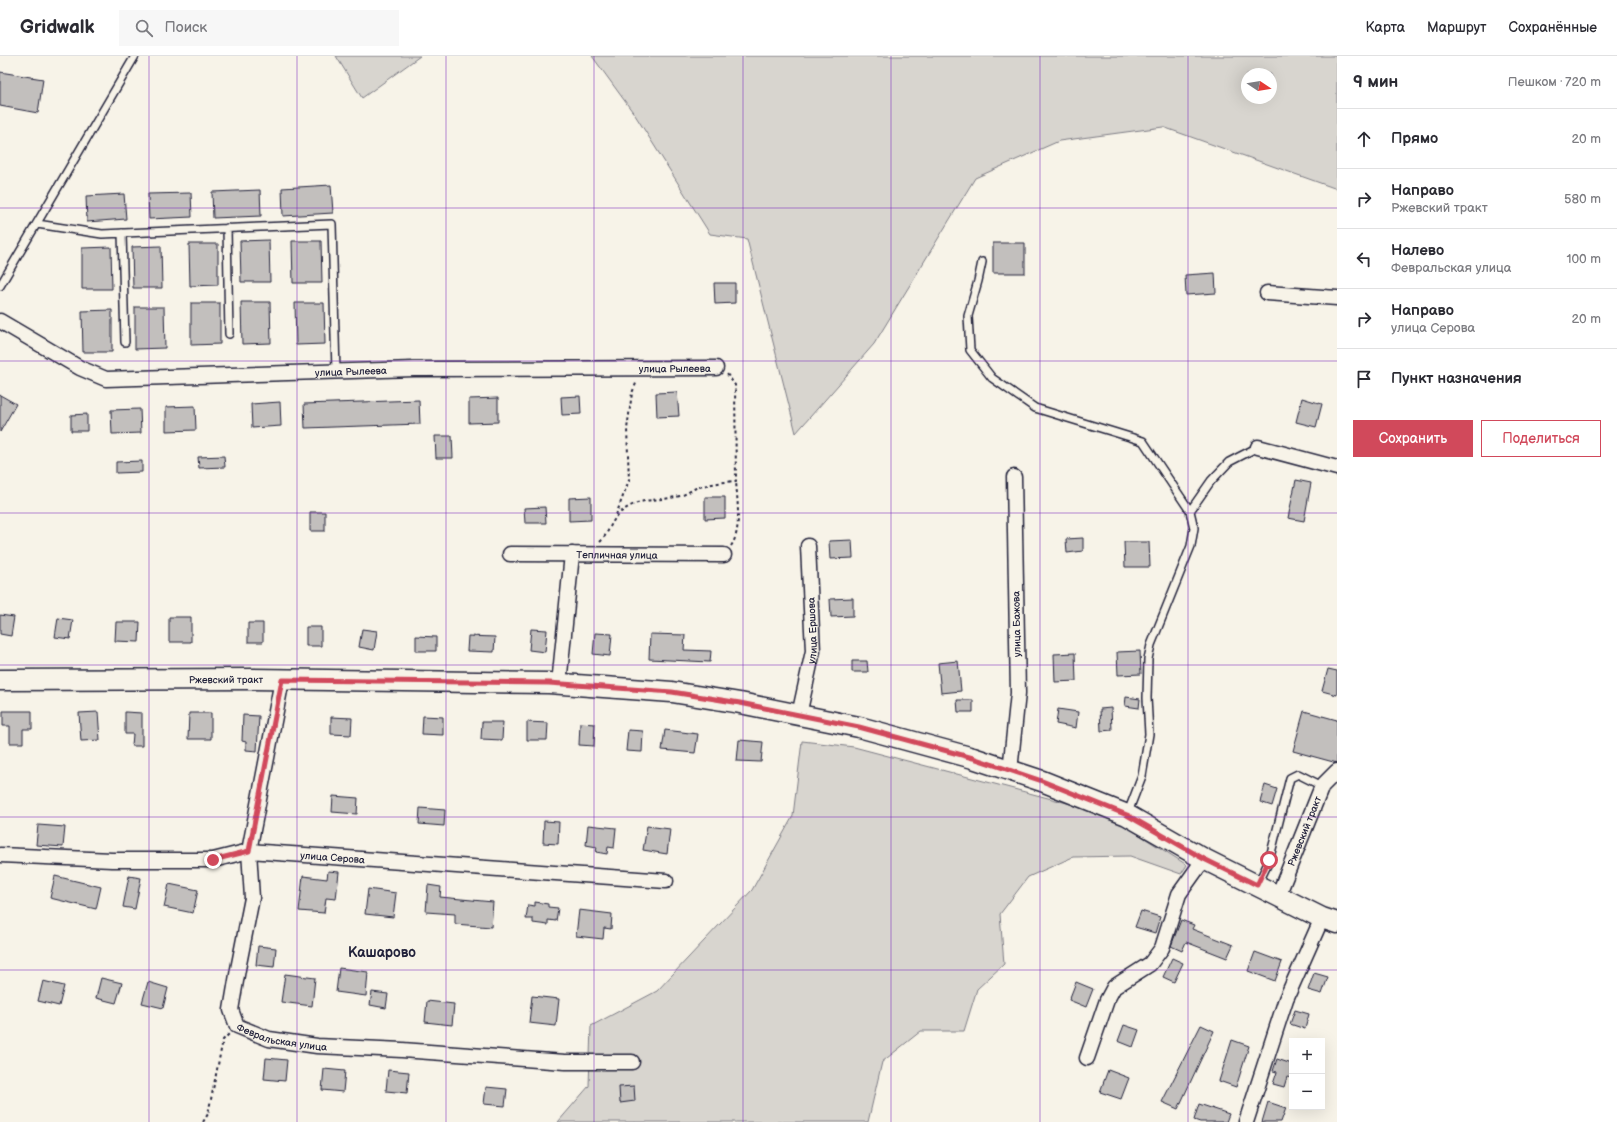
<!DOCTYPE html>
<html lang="ru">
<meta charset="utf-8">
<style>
:root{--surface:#fff;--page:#f7f7f7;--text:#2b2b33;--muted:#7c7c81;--line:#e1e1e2;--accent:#d1495b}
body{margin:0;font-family:"Balsamiq Sans",sans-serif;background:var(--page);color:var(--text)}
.controls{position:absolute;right:12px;bottom:12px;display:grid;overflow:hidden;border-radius:0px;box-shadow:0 4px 16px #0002}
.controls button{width:36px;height:36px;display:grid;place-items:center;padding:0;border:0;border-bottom:1px solid var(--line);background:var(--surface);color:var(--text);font:20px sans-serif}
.compass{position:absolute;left:1241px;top:12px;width:36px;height:36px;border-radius:50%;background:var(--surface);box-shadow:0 4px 16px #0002;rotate:102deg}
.stop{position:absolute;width:12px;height:12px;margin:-9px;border:3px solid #d1495b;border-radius:50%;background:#fff}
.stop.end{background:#d1495b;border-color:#fff;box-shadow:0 1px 4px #0008}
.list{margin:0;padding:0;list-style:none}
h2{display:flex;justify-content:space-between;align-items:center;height:52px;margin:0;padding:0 16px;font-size:17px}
h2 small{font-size:13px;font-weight:400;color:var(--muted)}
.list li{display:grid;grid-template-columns:26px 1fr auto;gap:12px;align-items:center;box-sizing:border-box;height:60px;padding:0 16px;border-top:1px solid var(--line)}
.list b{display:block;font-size:15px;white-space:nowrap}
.list p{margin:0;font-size:13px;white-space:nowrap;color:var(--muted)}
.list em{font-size:13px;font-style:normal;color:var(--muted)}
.actions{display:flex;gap:8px;padding:12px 16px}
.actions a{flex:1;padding:9px 0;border:1px solid var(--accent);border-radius:0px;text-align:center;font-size:14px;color:var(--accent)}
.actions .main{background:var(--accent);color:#fff}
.icon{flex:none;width:22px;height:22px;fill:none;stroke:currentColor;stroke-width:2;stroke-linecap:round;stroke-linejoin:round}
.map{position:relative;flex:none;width:1337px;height:1066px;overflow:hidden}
header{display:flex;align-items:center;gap:24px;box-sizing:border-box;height:56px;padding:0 20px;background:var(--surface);border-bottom:1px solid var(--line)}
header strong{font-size:19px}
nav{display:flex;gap:22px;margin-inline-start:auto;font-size:14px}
.search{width:280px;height:36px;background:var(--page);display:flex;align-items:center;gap:10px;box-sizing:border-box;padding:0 14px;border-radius:0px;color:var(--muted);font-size:15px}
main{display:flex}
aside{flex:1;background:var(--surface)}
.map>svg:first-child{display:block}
.green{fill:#d8d5cf;stroke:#7d7c85;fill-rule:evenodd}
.building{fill:#c2bfbd;stroke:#22223b}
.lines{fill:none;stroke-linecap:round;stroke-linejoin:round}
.lane-casing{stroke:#22223b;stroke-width:10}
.street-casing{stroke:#22223b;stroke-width:17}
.secondary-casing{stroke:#22223b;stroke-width:23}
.path{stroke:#22223b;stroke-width:2;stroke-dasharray:3 3;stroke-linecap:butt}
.lane{stroke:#f7f3e8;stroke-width:7}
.street{stroke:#f7f3e8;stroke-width:14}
.secondary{stroke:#f7f3e8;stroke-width:20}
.route{stroke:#d1495b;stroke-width:5}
.grid{fill:none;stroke:#7b2cbf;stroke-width:1;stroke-opacity:0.55}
.labels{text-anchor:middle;stroke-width:3;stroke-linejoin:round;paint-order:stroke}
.street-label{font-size:10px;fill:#22223b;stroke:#f7f3e8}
.district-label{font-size:14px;font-weight:bold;fill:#22223b;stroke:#f7f3e8}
</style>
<header>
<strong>Gridwalk</strong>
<div class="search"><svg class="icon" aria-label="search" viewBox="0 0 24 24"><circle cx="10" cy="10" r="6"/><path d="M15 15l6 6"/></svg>Поиск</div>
<nav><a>Карта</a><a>Маршрут</a><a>Сохранённые</a></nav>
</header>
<main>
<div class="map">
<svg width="1337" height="1066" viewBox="0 0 1337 1066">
<rect width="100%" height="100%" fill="#f7f3e8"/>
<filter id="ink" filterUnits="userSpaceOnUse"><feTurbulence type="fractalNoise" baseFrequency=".025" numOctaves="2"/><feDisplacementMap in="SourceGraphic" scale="8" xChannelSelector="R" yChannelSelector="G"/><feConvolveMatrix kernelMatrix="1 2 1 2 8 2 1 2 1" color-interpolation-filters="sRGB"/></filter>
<g filter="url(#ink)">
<path class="green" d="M336,0h84l-58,42z
M592,0h745v133l-174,-62 -104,14 -84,37 -101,166 -78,89 -49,-194 -37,-5 -75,-119zM1247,18h24v24h-24z
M802,685l52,6 251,66 82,52 -6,9 -51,-18 -57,1 -45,20 -28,37 4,50 -27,25 -13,42h-43l-39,31 -14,60h-310l31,-36 2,-60 66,-35 95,-101 41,-74z"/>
<path class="building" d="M0,16l43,7 -5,34 -38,-7z
M331,129l2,28 -50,3 -1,-28z
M260,134l1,26 -48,2 -1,-26z
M191,137l1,24 -43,2 -1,-25z
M124,138l2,25 -39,3 -1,-26z
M269,184l1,42h-29l-1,-41z
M292,185h29l1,42h-29z
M993,187h32v30h-32z
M189,188h29v41l-28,1z
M161,190l1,42h-29l-1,-41z
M111,191l1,42h-30v-41z
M1215,217l1,20 -30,2 -1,-20z
M714,227h21v20l-20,1z
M241,246h29l1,41 -29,1z
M191,247h29v41l-29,1z
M295,247h29l1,41 -29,1z
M135,251h29l1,41 -30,1z
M112,254v42h-29l-1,-41z
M677,336l2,24 -22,1 -1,-24z
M0,339l16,9 -16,28z
M580,340l1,18 -19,1 -1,-18z
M498,342v24l-29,1v-24z
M1302,342l20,6 -6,23 -20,-5z
M419,344l1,24 -115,4 -1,-24z
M280,346l1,24 -29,2 -1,-24z
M195,350l1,24 -30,1v-24z
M140,353l1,24 -29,1 -1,-24z
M87,358v17h-16v-16z
M435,380h17l1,22h-17z
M224,400l1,11 -26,1 -1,-11z
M142,405v11l-26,1v-11z
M1296,424l15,3 -7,38 -16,-3z
M591,441v23l-22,1v-23z
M705,441h20v21l-20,1z
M545,451l1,16h-21l-1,-15z
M310,456h15v19h-15z
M1083,482v13l-16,2 -1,-14z
M852,484l1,18 -23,1 -1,-18z
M1124,486h25l1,25h-25z
M853,542v18l-22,1 -1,-18z
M0,559l14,2 -3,19 -11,-2z
M169,561h22v25h-22z
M58,562l15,2 -3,19 -15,-2z
M116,566h24l-1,20 -24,-1z
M248,567h15v19h-15z
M306,571h15v19h-15z
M362,573l15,2 -3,19 -15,-3z
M531,573l16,1 -2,22 -16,-2z
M595,577l17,1 -2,22 -17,-2z
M650,578l35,1 -1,15 27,1 -1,11 -61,-3z
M416,580l20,1v14h-20z
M468,580l27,1 -1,15 -27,-1z
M1140,595l1,23 -23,1 -1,-23z
M1075,597l1,28 -21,1 -1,-28z
M852,605h15l1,11h-16z
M958,605l3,30 -20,2 -3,-30z
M1328,613l9,2v24l-15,-4z
M1126,641l14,2 -1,9 -14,-2z
M957,644h16v12h-15z
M1111,652l1,22 -11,1 -1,-22z
M1058,653l20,3 -2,16 -20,-4z
M3,655h29v18h-9v14h-13v-17h-7z
M1304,655l33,9v43l-44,-12z
M98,656l2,28 -19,1 -2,-28z
M125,656l17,1v33h-10l1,-12h-8z
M189,657h22v26h-23z
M243,659l16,1 -2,35 -11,-1v-8l-4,-1z
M423,660l20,1v18l-21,-1z
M331,661l21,1 -1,17 -20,-1z
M482,666h21l-1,18 -21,-1z
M527,666l21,1 -1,17h-20z
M580,667l15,1 -1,22 -15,-1z
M628,674l15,1 -1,21 -16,-1z
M665,674l33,4 -3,19 -33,-3z
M739,684l24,2 -2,20 -24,-1z
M1265,729l12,4 -5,17 -12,-4z
M333,740l25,2 -1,16 -25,-2z
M420,752l25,2 -1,16 -25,-2z
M544,765l15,1 -1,22 -15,-1z
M38,769l27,2 -2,20 -27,-2z
M588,769l28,3 -2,20 -6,-1 -1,7 -11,-2 1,-5 -11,-2z
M647,770l23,3 -3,25 -24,-4z
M328,815l11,1 -3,27 -10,-1 -2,15 -25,-2 4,-35 24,3z
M55,820l46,11 -5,22 -46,-11z
M129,820l12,2 -6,31 -12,-2z
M169,828l29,6 -5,23 -29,-6z
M428,829l13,2 -1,10 53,5 -2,25 -36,-3v-10l-29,-2z
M368,833l28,4 -3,24 -28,-3z
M535,846l13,2v3l10,1 -2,13 -8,-1v5l-15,-2v-4h-7l2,-14 7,1z
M579,854l33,4 -1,15 -7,-1 -1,11 -27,-3z
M1141,855l19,6 -5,16 -20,-6z
M1181,864l13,5 -2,4 41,16 -6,13 -41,-16 -4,9 -11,-5z
M258,890l18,2 -2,19 -18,-2z
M1255,896l27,10 -7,19 -27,-10z
M1172,902l11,5 -9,19 -11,-5z
M339,912l29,4 -2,24 -30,-4z
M1314,917l14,4 -6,17 -14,-4z
M285,918l30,4 -3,28 -31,-4z
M101,922l21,5 -6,20 -20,-5z
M43,925l21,5 -5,20 -21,-5z
M148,926l20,6 -5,20 -21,-5z
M1076,926l17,7 -7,18 -17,-7z
M372,936l16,2 -2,14 -16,-3z
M532,940l27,3 -3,27 -27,-3z
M427,945l27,3 -2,21 -27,-3z
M1295,954l14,4 -4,15 -15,-5z
M1124,969l15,5 -6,17 -15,-6z
M1201,969l13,6 -36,78 -16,-7z
M1232,984l17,6 -13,41 -17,-6z
M266,1002l21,2 -2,21 -21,-2z
M1277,1003l15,5v14l-5,-1 -3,10 -11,-3 4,-12 -4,-1z
M324,1013l21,2 -2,21 -21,-2z
M388,1014l21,2 -2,21 -21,-2z
M1108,1014l21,8 -8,21 -21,-7z
M634,1030l1,15 -15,2 -1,-16z
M486,1031l21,2 -2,17 -21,-2z
M1268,1046l18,6 -5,14h-19z
M1199,1048l30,10 -3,8h-26l-6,-2z"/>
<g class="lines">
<g class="lane-casing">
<path id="lane" d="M37,168l65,10 230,-10 4,148
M227,172l2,106
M122,177l3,109
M982,206l-4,19 -10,35 2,34 22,28 43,30 108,33 47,70 4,17 -3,18 -40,99 -3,14 -1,39 2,36 -7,42 -15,39
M0,230l135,-230
M1190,455l21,-30 18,-19 29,-15
M1258,828l11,-23 21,-83 8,-4 24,12"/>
</g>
<g class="street-casing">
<g id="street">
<path d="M1267,237l70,5"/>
<path id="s1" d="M0,265l80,47 26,11 308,-10 302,-1"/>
<path d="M1258,391l79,21"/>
<path id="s2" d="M510,498l214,1"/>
<path id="s3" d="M282,624l-33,171 3,47 -14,71 -7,41 6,16 32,13 48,7 85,4 163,12h67"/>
<path d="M559,628l13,-130"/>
<path id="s4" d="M799,659l14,-64 -5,-105"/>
<path d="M1010,715l8,-78 -4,-216"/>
<path id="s5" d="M0,799l112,5h101l36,-9 417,30"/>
<path id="s6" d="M1278,840l44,-110 15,-15"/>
<path d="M1087,1002l20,-58 7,-13 36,-23 12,-16 17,-54 25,-35"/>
<path d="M1246,1066l40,-123 36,-81"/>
</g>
</g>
<g class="secondary-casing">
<g id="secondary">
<path id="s7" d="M0,624l253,-1 296,4 123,9 68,11 119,24 114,31 69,23 85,34 77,44 118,59 15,5"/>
</g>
</g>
<path class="path" d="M616,459l13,-35 -2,-51 5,-36 5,-12
M600,486c9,-9 11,-22 21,-30 20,-16 37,-10 59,-16 5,-1 11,-6 16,-8 13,-4 26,-6 40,-7l-1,-96 -8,-11
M731,490c11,-15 6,-47 5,-65
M203,1066l5,-8 15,-74 6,-6"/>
<use href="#lane" class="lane"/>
<use href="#street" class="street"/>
<use href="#secondary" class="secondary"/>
</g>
</g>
<g class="lines" filter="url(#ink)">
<path class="route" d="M213,804l36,-9 33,-171 267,3 123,9 68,11 119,24 114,31 69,23 85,34 77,44 53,26 12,-25"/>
</g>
<path class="grid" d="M149,0v1066M297,0v1066M446,0v1066M594,0v1066M743,0v1066M891,0v1066M1040,0v1066M1188,0v1066M0,152h1337M0,305h1337M0,457h1337M0,609h1337M0,761h1337M0,914h1337"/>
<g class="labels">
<g class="street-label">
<text dy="4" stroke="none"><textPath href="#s1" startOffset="690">улица Рылеева</textPath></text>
<text dy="4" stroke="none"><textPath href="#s1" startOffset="366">улица Рылеева</textPath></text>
<text dy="4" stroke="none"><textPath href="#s2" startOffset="107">Тепличная улица</textPath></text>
<text transform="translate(1016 568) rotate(-91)" y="4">улица Бажова</text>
<text dy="4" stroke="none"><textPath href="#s4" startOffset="86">улица Ершова</textPath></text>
<text dy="4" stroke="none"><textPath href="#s7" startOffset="226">Ржевский тракт</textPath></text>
<text dy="4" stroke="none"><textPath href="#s6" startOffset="70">Ржевский тракт</textPath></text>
<text dy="4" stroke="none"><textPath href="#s5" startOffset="334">улица Серова</textPath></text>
<text dy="4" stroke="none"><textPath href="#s3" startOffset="399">Февральская улица</textPath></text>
</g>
<g class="district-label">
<text x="382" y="901">Кашарово</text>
</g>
</g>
</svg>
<div class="controls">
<button>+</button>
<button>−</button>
</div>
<svg class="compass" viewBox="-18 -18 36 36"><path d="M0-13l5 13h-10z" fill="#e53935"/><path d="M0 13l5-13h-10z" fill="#7c7c81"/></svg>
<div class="stop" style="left:1269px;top:804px"></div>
<div class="stop end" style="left:213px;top:804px"></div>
</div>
<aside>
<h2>9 мин<small>Пешком · 720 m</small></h2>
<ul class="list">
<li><svg class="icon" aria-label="ahead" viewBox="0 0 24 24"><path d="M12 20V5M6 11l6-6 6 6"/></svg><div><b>Прямо</b></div><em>20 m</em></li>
<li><svg class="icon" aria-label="right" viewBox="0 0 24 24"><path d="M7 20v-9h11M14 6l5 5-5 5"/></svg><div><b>Направо</b><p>Ржевский тракт</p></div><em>580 m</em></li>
<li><svg class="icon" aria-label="left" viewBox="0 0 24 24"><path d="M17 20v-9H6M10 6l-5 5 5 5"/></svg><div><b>Налево</b><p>Февральская улица</p></div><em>100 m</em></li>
<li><svg class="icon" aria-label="right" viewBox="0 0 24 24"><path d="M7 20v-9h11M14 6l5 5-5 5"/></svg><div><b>Направо</b><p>улица Серова</p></div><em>20 m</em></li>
<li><svg class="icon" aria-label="arrive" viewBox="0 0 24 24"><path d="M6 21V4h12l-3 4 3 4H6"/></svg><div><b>Пункт назначения</b></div></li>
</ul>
<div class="actions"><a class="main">Сохранить</a><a>Поделиться</a></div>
</aside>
</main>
